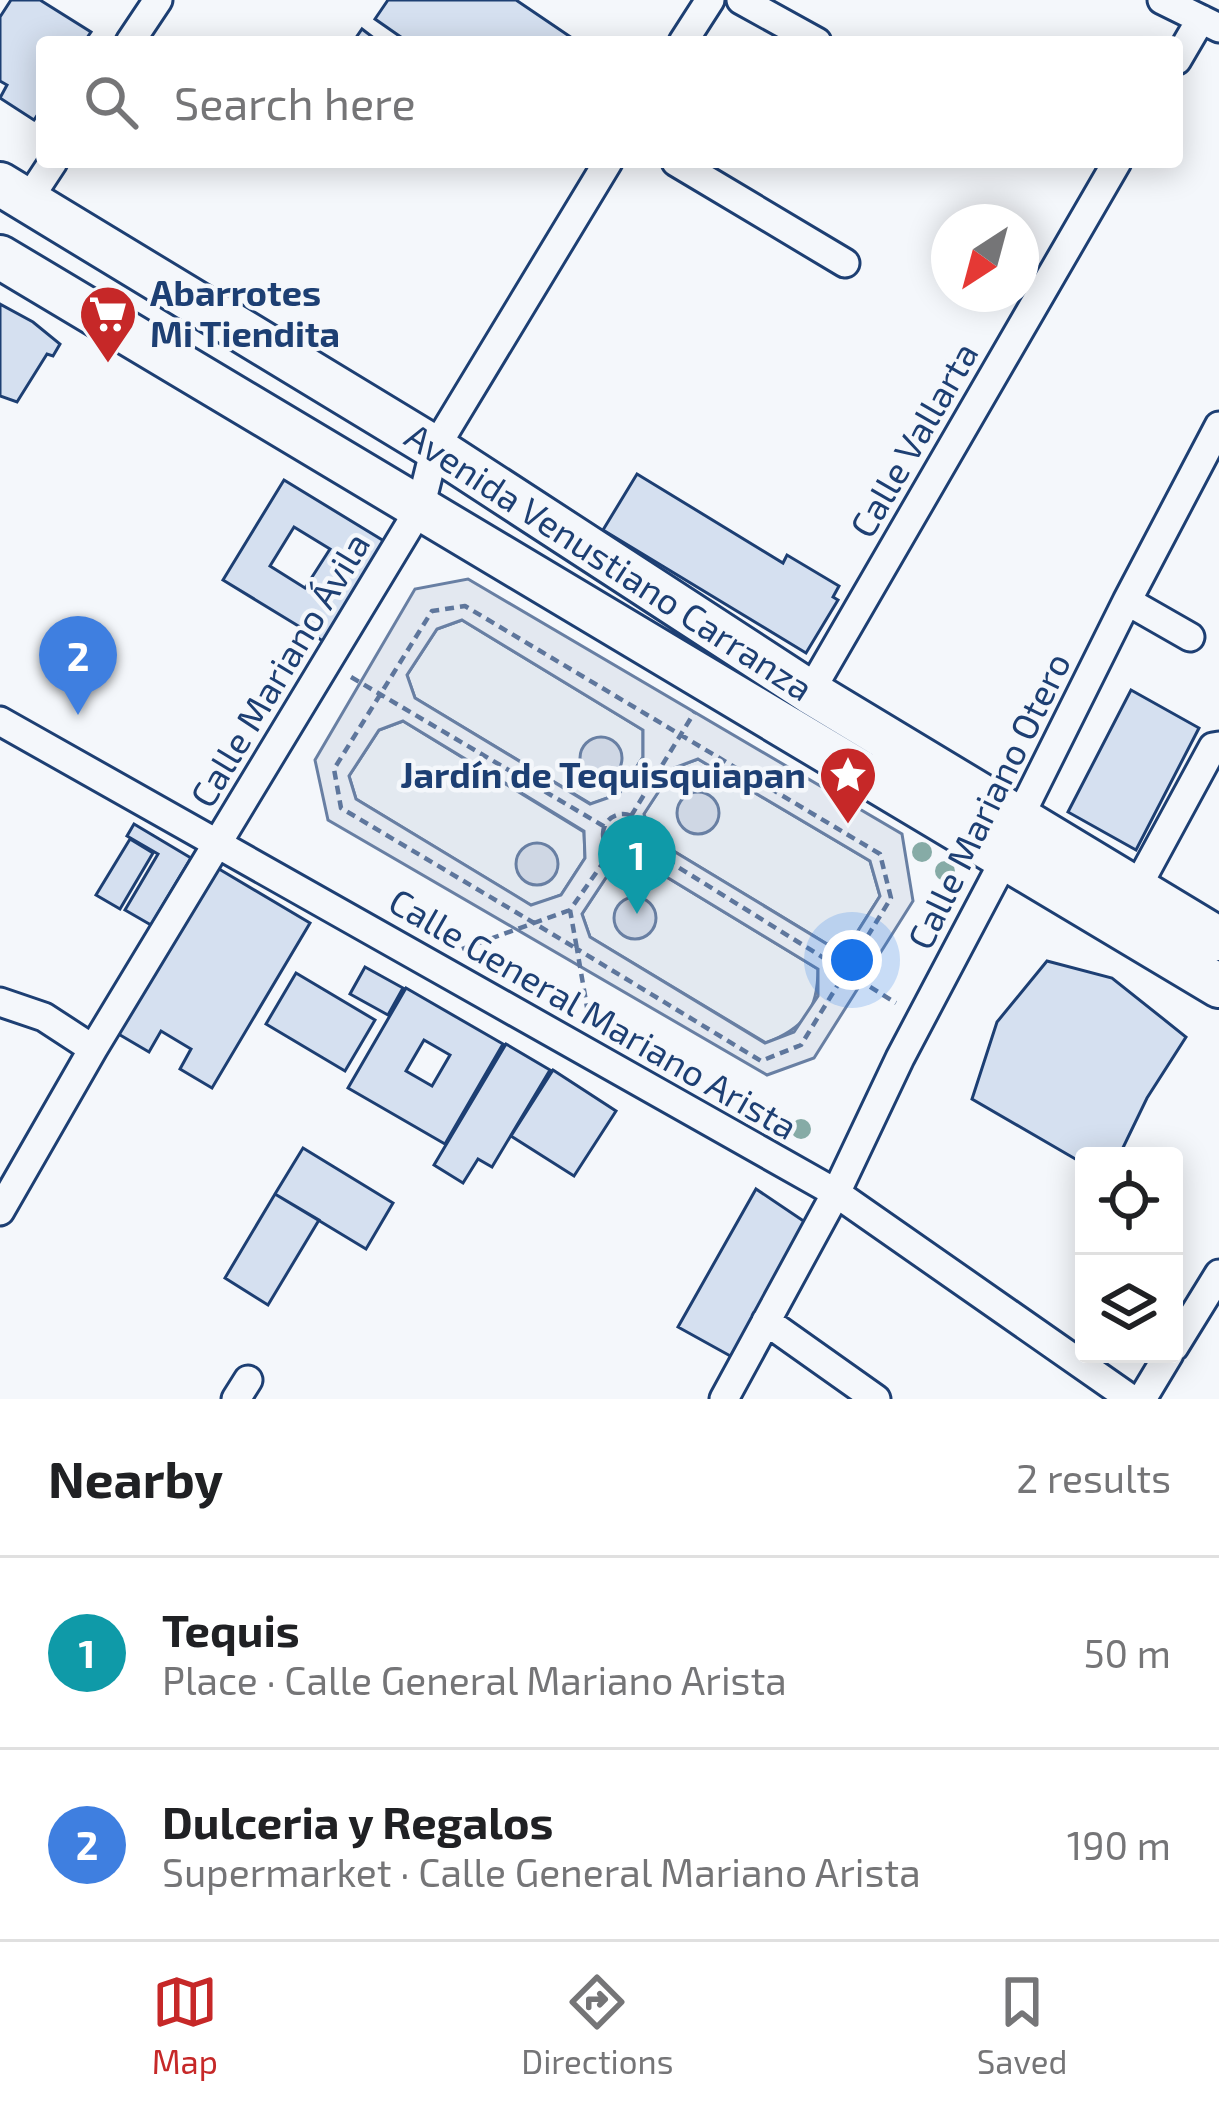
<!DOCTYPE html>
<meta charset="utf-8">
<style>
:root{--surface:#fff;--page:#f2f2f2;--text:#202124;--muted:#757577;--line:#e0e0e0;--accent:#c62828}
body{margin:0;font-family:"Exo 2",sans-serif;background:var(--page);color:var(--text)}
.controls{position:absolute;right:36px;bottom:36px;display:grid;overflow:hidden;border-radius:12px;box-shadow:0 6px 30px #0003}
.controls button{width:108px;height:108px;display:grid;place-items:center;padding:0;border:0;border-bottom:3px solid var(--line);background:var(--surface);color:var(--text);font:60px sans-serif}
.compass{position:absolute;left:931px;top:204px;width:108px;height:108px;border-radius:50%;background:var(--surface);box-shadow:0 6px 30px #0003;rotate:216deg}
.you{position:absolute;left:852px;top:960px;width:42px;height:42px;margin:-30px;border:9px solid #fff;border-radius:50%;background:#1a73e8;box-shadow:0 0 0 18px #1a73e833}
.badge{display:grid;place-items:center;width:78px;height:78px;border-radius:50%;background:var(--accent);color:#fff;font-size:39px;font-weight:700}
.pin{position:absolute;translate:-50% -99px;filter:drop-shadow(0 3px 6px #0008)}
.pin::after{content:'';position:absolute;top:63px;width:42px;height:36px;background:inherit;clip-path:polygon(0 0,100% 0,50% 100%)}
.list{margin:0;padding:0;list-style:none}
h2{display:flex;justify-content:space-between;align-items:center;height:156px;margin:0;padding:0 48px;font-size:51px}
h2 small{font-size:39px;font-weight:400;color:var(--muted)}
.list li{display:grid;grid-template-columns:78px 1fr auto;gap:36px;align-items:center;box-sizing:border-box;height:192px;padding:0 48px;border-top:3px solid var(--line)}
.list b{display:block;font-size:45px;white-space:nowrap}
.list p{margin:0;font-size:39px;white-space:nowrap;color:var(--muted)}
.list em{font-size:39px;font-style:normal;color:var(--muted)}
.icon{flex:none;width:66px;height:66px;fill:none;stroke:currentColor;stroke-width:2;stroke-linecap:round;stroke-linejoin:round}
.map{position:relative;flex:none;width:1219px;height:1399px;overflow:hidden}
.search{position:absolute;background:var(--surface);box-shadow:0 6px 30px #0003;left:36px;right:36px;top:36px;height:132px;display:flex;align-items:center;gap:30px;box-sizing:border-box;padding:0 42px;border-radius:12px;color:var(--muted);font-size:45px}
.sheet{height:540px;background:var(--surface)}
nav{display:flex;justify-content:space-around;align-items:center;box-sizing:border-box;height:168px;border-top:3px solid var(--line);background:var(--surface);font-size:33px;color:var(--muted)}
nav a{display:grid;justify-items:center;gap:6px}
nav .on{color:var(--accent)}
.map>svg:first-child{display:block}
.green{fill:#e3e9f0;stroke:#687fa3;stroke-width:3}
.parking{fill:#e3e8f0;stroke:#687fa3;stroke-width:3;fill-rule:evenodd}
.water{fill:#cfd7e4;stroke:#687fa3;stroke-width:3}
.building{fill:#d5e0f0;stroke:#1d3f73;stroke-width:3;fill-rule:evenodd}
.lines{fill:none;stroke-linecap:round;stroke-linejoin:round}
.street-casing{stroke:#1d3f73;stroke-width:33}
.primary-casing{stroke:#1d3f73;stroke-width:48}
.path{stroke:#5e769c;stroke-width:4.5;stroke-dasharray:9 6;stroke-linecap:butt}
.street{stroke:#f4f7fb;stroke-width:27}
.primary{stroke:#f4f7fb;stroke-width:42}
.tree{fill:#86aba6}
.labels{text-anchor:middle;stroke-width:9;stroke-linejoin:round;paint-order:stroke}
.poi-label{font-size:36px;font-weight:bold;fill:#1d3f73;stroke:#f4f7fb;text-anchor:start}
.street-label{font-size:36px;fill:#1d3f73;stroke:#f4f7fb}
</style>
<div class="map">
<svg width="1219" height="1399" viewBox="0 0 1219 1399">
<rect width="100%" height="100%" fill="#f4f7fb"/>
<path class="green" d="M462,620l181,110v27l-24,37 -28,10 -176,-106 -8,-23 30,-46z
M403,721l181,111 1,26 -24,37 -29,11 -176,-107 -7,-23 30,-46z
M698,759l172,102 10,35 -24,38 -29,10 -175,-106 -9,-23 31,-47z
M637,859l181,110c0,42 -14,59 -52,74l-176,-106 -8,-23 31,-47z"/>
<path class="parking" d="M468,579l434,255 11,67 -99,157 -47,17 -439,-255 -13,-60 100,-171zM462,620l181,110v27l-24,37 -29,10 -175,-106 -8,-23 30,-46zM403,721l181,110 1,27 -24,37 -30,10 -175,-106 -7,-23 30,-46zM698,759l172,102 10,35 -24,38 -29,10 -175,-106 -8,-24 30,-46zM637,859l181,110v27l-24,36 -29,11 -175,-106 -8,-23 31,-47z"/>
<path class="water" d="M580 758a21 21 0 1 1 42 0a21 21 0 1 1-42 0Z
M677 813a21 21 0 1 1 42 0a21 21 0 1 1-42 0Z
M516 864a21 21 0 1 1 42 0a21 21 0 1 1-42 0Z
M614 918a21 21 0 1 1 42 0a21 21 0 1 1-42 0Z"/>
<path class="building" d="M11,0h29l51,32 -7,10h-42v66l-8,12 -34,-22 7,-13 -7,-4v-64z
M388,0h128l62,42h-170l-33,-23z
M362,29l17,13h-26z
M0,304l33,18 27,22 -7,12 -6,-2 -30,48 -17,-6z
M637,474l146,89 4,-8 52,31 -6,11 5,3 -32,53 -203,-123z
M284,480l100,61 -61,100 -100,-61zM294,527l36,22 -25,39 -35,-22z
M1131,690l68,38 -63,122 -68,-38z
M134,824l57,34 -40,67 -26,-15 33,-56 -31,-18z
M130,839l23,14 -33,56 -24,-14z
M214,866l96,57 -98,165 -32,-19 11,-20 -30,-18 -12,21 -34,-20z
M1047,961l65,17 74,59 -39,61 -28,58h-35v8l-112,-65 25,-77z
M365,967l38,21 -15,27 -38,-21z
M296,973l79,47 -30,51 -79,-47z
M406,988l97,56 -58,100 -97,-56zM424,1040l26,15 -18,31 -26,-15z
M506,1044l44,26 -58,97 -14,-8 -15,24 -29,-18z
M553,1070l63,41 -42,65 -63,-40z
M303,1148l90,55 -27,46 -91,-55z
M756,1189l49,33 -71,136 -56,-31z
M275,1194l44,26 -51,85 -43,-27z"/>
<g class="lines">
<g class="street-casing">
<path id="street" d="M741,0l76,42
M1162,0l57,28
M130,42l28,-42
M683,42l27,-42
M1177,60l24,-41
M676,162l169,101
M28,200l25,-38
M1127,601l63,36
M810,692l307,-530
M0,721l836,472 295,206
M1136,889l77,-142 6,-1
M0,1002l44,15 49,32
M0,1211l93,-162 327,-541 15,-60 173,-286
M766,1321l110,78
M1174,1347l45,-73
M236,1399l12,-19
M724,1399l112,-206 64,-135 106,-201 13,-39 108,-217 92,-175
M1142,1399l27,-45"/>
</g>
<g class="primary-casing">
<path id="primary" d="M0,184l435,264 375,244 409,247
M0,257l1219,729"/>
</g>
<path class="path" d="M351,677l254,150
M603 834a20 20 0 1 1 40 0a20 20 0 1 1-40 0Z
M631,816l63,-103
M641,844l255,159
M570,910l-36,13 43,26 -7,-39 42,-60
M462,949l72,-26 -193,-115 -7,-39 98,-158 33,-5 415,248 11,44 -90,147 -40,16 -184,-112 12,70"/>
<use href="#street" class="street"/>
<use href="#primary" class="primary"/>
</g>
<g class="tree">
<circle cx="922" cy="852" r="10"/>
<circle cx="945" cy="871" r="10"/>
<circle cx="951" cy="893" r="10"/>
<circle cx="801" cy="1129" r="10"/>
</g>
<defs>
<g id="supermarket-pin" transform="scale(3)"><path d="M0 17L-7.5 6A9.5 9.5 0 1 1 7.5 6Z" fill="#c62828" stroke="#f4f7fb"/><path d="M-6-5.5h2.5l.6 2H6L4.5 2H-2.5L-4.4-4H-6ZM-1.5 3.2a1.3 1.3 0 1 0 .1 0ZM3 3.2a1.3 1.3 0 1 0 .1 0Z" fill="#fff"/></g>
<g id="sight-pin" transform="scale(3)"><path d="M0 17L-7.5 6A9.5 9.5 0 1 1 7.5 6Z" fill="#c62828" stroke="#f4f7fb"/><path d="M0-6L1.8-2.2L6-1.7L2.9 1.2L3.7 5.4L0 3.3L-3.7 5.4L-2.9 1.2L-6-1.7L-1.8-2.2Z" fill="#fff"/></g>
</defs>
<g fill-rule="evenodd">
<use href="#supermarket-pin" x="108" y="314"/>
<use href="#sight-pin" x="848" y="775"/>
</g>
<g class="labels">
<g class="poi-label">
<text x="150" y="306">Abarrotes<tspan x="150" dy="41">Mi Tiendita</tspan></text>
<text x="806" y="788" text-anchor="end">Jardín de Tequisquiapan</text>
</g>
<g class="street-label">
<text transform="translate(914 440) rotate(-60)" y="13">Calle Vallarta</text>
<text transform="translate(609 562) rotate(33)" y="13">Avenida Venustiano Carranza</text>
<text transform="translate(280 670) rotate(-59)" y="13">Calle Mariano Ávila</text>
<text transform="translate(989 801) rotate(-64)" y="13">Calle Mariano Otero</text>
<text transform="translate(593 1014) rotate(30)" y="13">Calle General Mariano Arista</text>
</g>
</g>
</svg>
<div class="controls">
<button><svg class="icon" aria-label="locate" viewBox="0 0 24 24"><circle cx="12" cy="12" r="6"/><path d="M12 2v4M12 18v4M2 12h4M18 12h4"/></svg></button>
<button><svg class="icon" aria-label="layers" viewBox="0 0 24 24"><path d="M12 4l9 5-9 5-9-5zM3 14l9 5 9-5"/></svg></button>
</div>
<svg class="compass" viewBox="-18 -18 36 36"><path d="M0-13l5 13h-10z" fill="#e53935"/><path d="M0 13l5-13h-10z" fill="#757577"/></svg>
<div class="you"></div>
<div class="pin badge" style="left:637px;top:914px;background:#0f9aa8">1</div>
<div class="pin badge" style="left:78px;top:715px;background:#3f7fe0">2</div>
<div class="search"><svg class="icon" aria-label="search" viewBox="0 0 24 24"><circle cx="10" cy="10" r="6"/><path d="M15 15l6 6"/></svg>Search here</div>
</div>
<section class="sheet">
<h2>Nearby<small>2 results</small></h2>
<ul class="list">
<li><span class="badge" style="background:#0f9aa8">1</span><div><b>Tequis</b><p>Place · Calle General Mariano Arista</p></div><em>50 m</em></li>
<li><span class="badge" style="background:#3f7fe0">2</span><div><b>Dulceria y Regalos</b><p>Supermarket · Calle General Mariano Arista</p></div><em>190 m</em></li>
</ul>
</section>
<nav>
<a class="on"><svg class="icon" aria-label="map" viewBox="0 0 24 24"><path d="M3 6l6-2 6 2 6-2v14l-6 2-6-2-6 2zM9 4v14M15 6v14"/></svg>Map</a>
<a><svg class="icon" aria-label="directions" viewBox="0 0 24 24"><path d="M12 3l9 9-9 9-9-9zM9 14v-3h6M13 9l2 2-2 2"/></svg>Directions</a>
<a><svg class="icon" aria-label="saved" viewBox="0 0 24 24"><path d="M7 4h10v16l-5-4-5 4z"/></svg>Saved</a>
</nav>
